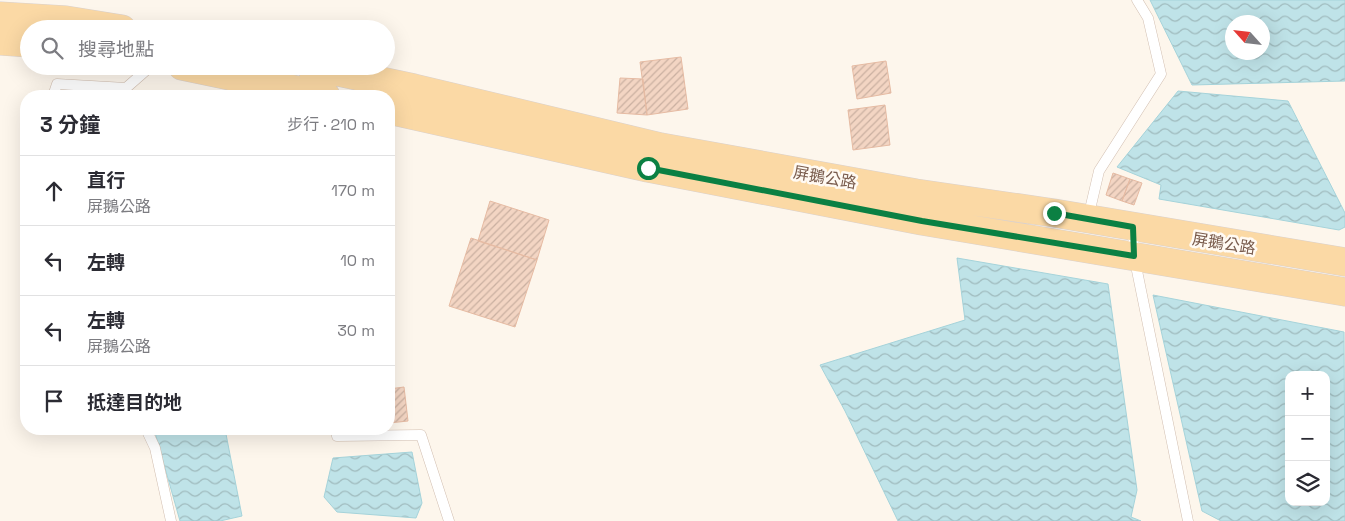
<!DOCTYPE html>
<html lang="zh-TW">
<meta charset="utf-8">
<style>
:root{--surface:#fff;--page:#f7f7f7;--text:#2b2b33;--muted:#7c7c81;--line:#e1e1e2}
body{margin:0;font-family:"Space Grotesk","Noto Sans TC",sans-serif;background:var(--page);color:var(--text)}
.controls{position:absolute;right:15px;bottom:15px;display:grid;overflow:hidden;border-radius:10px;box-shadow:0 5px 20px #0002}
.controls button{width:45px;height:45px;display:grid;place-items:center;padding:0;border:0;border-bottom:1px solid var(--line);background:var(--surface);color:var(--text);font:25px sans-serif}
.compass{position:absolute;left:1225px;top:15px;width:45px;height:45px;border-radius:50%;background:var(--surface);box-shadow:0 5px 20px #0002;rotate:297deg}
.stop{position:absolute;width:15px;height:15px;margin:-11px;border:4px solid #0b8043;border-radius:50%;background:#fff}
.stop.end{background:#0b8043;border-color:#fff;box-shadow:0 1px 5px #0008}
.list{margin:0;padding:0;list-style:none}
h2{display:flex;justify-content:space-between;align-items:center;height:65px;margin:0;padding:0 20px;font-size:21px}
h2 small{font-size:16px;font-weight:400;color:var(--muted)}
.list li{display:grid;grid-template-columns:32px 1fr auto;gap:15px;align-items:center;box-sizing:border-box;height:70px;padding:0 20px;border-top:1px solid var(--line)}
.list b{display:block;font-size:19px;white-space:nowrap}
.list p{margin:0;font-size:16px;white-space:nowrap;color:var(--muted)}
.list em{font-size:16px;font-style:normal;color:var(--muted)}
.icon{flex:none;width:28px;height:28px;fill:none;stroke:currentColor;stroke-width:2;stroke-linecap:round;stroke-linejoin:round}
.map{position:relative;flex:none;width:1345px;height:521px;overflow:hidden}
.search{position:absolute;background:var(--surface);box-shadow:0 5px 20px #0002;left:20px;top:20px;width:375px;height:55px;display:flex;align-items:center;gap:12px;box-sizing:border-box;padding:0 18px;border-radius:28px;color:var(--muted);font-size:19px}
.panel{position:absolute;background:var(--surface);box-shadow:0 5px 20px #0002;left:20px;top:90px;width:375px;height:345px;border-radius:20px}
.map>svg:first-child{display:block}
.water{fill:url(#water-waves);stroke:#a5d3da;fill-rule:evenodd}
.building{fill:url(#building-hatch);stroke:#e6bba3}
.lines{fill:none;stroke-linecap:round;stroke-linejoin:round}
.lane-casing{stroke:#d1beb0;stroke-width:11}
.primary-casing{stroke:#dad1cd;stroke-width:29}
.lane{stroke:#fff;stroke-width:10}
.primary{stroke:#fbd9a5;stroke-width:28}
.route{stroke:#0b8043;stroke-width:6}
.labels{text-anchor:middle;stroke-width:5;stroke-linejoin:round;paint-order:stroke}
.street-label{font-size:16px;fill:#7a5c4d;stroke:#fffaf3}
</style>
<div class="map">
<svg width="1345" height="521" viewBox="0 0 1345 521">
<defs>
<pattern id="water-waves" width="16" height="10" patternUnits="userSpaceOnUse" patternTransform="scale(1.25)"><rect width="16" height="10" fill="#bfe3e8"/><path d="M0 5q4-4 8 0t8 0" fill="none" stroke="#a0bbbe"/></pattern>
<pattern id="building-hatch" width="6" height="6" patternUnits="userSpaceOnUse" patternTransform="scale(1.25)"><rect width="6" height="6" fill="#f3d5c3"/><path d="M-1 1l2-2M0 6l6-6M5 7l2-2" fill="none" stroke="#cab0a1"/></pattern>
</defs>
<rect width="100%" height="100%" fill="#fdf6ec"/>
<path class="water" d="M1150,0h195v81l-153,4zM1232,22h30v30h-30z
M1178,91l110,10 57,112v14l-6,3 -180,-31 2,-14 -44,-18z
M957,258l151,26 29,206 -6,27 10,4h-243l-53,-110 -25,-46 145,-45z
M1153,295l191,37 1,189h-124l-19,-10zM1289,375h37v127h-37z
M154,429h71l17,87 -22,5h-40z
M412,452l10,51 -6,15 -79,-6 -13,-15 9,-39z"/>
<path class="building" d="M681,57l7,52 -41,6 -7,-53z
M886,61l5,32 -34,6 -5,-33z
M620,78l23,1 4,36 -30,-2z
M885,105l5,40 -37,5 -5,-40z
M1113,173l17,6 -8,22 -16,-6z
M1130,179l12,4 -8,22 -12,-4z
M490,201l59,19 -12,40 -59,-19z
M471,238l66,22 -22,67 -66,-21z
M404,387l4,34 -19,2v-34z"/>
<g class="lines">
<g class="lane-casing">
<path id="lane" d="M53,96l4,-12 69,4 25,-22
M1088,218l11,-47 62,-97 -13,-56 -11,-18
M1133,227l1,29 54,265
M146,429l9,19 16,73
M336,429l1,7 84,-1 28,86"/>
</g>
<g class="primary-casing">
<path id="primary" d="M0,16l66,4 56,9
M0,41l29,2
M182,66l144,30
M310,66l104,22 247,59 255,46 138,20 291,49
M389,110l259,58 274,53 423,71"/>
</g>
<use href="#lane" class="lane"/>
<use href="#primary" class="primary"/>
</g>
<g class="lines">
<path class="route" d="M648,168l274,53 212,35 -1,-29 -79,-14"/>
</g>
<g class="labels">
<g class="street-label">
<text transform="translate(825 177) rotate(10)" y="6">屏鵝公路</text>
<text transform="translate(1224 243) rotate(9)" y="6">屏鵝公路</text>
</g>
</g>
</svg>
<div class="controls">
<button>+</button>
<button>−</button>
<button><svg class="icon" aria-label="layers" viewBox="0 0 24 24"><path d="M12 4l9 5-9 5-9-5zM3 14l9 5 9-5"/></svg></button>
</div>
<svg class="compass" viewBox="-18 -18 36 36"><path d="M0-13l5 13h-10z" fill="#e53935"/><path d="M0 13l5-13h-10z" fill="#7c7c81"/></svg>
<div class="stop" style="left:648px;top:168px"></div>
<div class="stop end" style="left:1054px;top:213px"></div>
<div class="search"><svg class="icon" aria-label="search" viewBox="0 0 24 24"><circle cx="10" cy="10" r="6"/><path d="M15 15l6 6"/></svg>搜尋地點</div>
<section class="panel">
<h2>3 分鐘<small>步行 · 210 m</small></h2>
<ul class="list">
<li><svg class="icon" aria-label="ahead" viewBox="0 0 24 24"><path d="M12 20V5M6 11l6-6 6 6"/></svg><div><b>直行</b><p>屏鵝公路</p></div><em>170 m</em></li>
<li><svg class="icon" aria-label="left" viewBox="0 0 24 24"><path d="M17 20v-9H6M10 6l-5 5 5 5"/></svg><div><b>左轉</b></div><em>10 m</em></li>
<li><svg class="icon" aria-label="left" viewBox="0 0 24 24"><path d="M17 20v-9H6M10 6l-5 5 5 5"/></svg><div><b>左轉</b><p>屏鵝公路</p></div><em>30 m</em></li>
<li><svg class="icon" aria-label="arrive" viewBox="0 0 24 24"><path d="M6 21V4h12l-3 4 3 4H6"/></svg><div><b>抵達目的地</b></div></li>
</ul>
</section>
</div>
